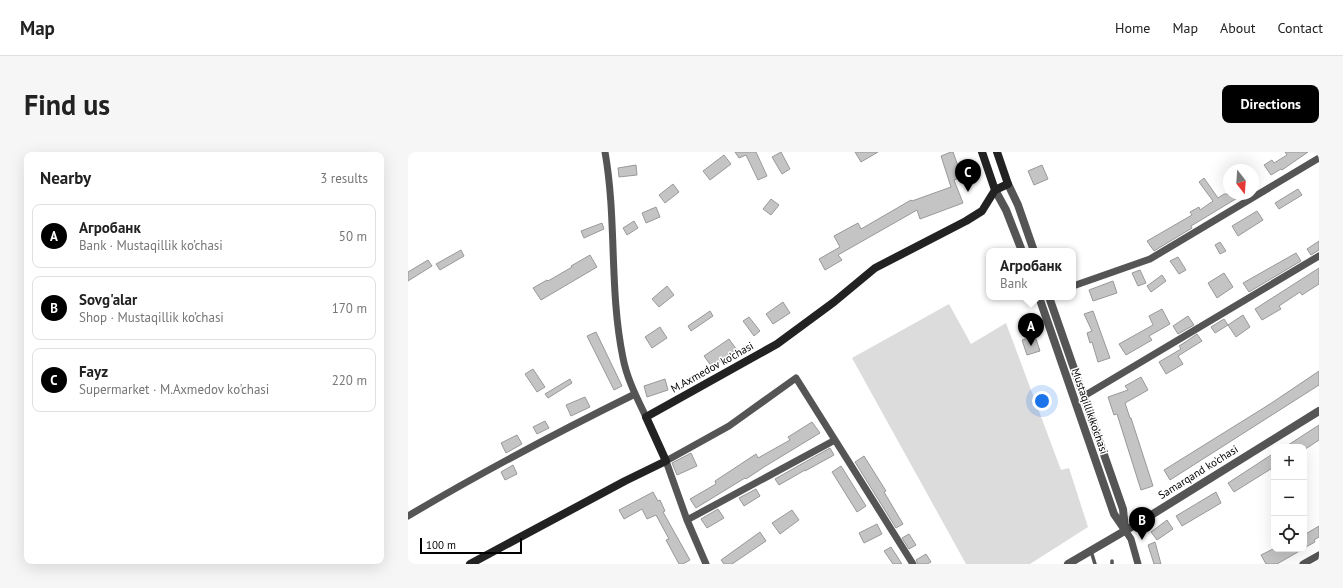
<!DOCTYPE html>
<meta charset="utf-8">
<style>
:root{--surface:#fff;--page:#f6f6f6;--text:#222;--muted:#767676;--line:#e0e0e0;--accent:#000}
body{margin:0;font-family:"PT Sans",sans-serif;background:var(--page);color:var(--text)}
.controls{position:absolute;right:12px;bottom:12px;display:grid;overflow:hidden;border-radius:8px;box-shadow:0 4px 16px #0002}
.controls button{width:36px;height:36px;display:grid;place-items:center;padding:0;border:0;border-bottom:1px solid var(--line);background:var(--surface);color:var(--text);font:20px sans-serif}
.compass{position:absolute;left:815px;top:12px;width:36px;height:36px;border-radius:50%;background:var(--surface);box-shadow:0 4px 16px #0002;rotate:163deg}
.scale{position:absolute;left:12px;bottom:10px;width:102px;box-sizing:border-box;padding-left:4px;border:2px solid #000;border-top:0;font-size:11px;line-height:14px;white-space:nowrap;color:#000;-webkit-text-stroke:3px #fff;paint-order:stroke}
.you{position:absolute;left:634px;top:249px;width:14px;height:14px;margin:-10px;border:3px solid #fff;border-radius:50%;background:#1a73e8;box-shadow:0 0 0 6px #1a73e833}
.badge{display:grid;place-items:center;width:26px;height:26px;border-radius:50%;background:var(--accent);color:#fff;font-size:13px;font-weight:700}
.pin{position:absolute;translate:-50% -33px;filter:drop-shadow(0 1px 2px #0008)}
.pin::after{content:'';position:absolute;top:21px;width:14px;height:12px;background:inherit;clip-path:polygon(0 0,100% 0,50% 100%)}
.popup{position:absolute;left:578px;top:96px;width:90px;height:52px;box-sizing:border-box;display:grid;place-content:center;border-radius:8px;background:var(--surface);filter:drop-shadow(0 1px 3px #0005);font-size:13px;white-space:nowrap;color:var(--muted)}
.popup b{font-size:15px;color:var(--text)}
.popup::after{content:'';position:absolute;left:50%;top:100%;margin-left:-8px;border:8px solid transparent;border-top-color:var(--surface)}
.list{margin:0;padding:0;list-style:none}
h2{display:flex;justify-content:space-between;align-items:center;height:52px;margin:0;padding:0 16px;font-size:17px}
h2 small{font-size:13px;font-weight:400;color:var(--muted)}
.list li{display:grid;grid-template-columns:26px 1fr auto;gap:12px;align-items:center;box-sizing:border-box;height:64px;margin:0 8px 8px;padding:0 8px;border:1px solid var(--line);border-radius:8px}
.list b{display:block;font-size:15px;white-space:nowrap}
.list p{margin:0;font-size:13px;white-space:nowrap;color:var(--muted)}
.list em{font-size:13px;font-style:normal;color:var(--muted)}
.icon{flex:none;width:22px;height:22px;fill:none;stroke:currentColor;stroke-width:2;stroke-linecap:round;stroke-linejoin:round}
.map{position:relative;flex:none;width:911px;height:412px;overflow:hidden;border-radius:8px}
header{display:flex;align-items:center;gap:24px;box-sizing:border-box;height:56px;padding:0 20px;background:var(--surface);border-bottom:1px solid var(--line)}
header strong{font-size:19px}
nav{display:flex;gap:22px;margin-inline-start:auto;font-size:14px}
.intro{display:flex;align-items:center;justify-content:space-between;box-sizing:border-box;height:96px;padding:0 24px}
h1{margin:0;font-size:28px}
.button{padding:10px 18px;border-radius:8px;background:var(--accent);color:#fff;font-size:14px;font-weight:700}
main{display:flex;gap:24px;padding:0 24px}
aside{flex:1;background:var(--surface);border-radius:8px;box-shadow:0 4px 16px #0002}
.map>svg:first-child{display:block}
.green{fill:#dcdcdc}
.building{fill:#c4c4c4;stroke:#999}
.lines{fill:none;stroke-linecap:round;stroke-linejoin:round}
.service{stroke:#555;stroke-width:3.5}
.minor{stroke:#555;stroke-width:7}
.tertiary{stroke:#555;stroke-width:8}
.secondary{stroke:#222;stroke-width:8}
.labels{text-anchor:middle;stroke-width:3;stroke-linejoin:round;paint-order:stroke}
.street-label{font-size:11px;fill:#000;stroke:#fff}
</style>
<header>
<strong>Map</strong>
<nav><a>Home</a><a>Map</a><a>About</a><a>Contact</a></nav>
</header>
<div class="intro"><h1>Find us</h1><a class="button">Directions</a></div>
<main>
<aside>
<h2>Nearby<small>3 results</small></h2>
<ul class="list">
<li><span class="badge">A</span><div><b>Агробанк</b><p>Bank · Mustaqillik ko’chasi</p></div><em>50 m</em></li>
<li><span class="badge">B</span><div><b>Sovg'alar</b><p>Shop · Mustaqillik ko’chasi</p></div><em>170 m</em></li>
<li><span class="badge">C</span><div><b>Fayz</b><p>Supermarket · M.Axmedov ko'chasi</p></div><em>220 m</em></li>
</ul>
</aside>
<div class="map">
<svg width="911" height="412" viewBox="0 0 911 412">
<rect width="100%" height="100%" fill="#fff"/>
<path class="green" d="M541,152l22,40 35,-21 55,147 8,-2 19,59 -58,37h-64l-114,-206z"/>
<path class="building" d="M327,0h21l11,24 -9,4 -12,-25 -7,3z
M373,0l9,17 -8,5 -10,-17z
M447,0h23l-17,10z
M543,0h2l9,25 -8,3 9,23 -43,16 -3,-9 -79,45 4,5 -17,10 -6,-11 21,-12 -6,-11 24,-13 3,6 50,-29 1,1 39,-14 -10,-31z
M877,0h23l-26,18 -1,-1 -10,6 -7,-10 8,-5 2,3 13,-8z
M316,3l7,9 -21,16 -7,-9z
M228,13l1,10 -18,2 -1,-9z
M634,13l6,14 -14,6 -6,-14z
M796,26l14,20 6,-4h20l-53,32 1,2 -38,23 -7,-10 45,-26 -2,-3 9,-5 1,3 13,-9 -14,-19z
M265,32l6,8 -14,11 -6,-8z
M890,37l4,6 -23,14 -4,-6z
M363,47l8,6 -8,10 -8,-6z
M248,55l4,10 -14,6 -4,-10z
M849,59l6,9 -25,16 -6,-10z
M226,69l4,7 -11,7 -4,-7z
M194,71l2,6 -20,9 -3,-7z
M911,89v9l-8,5 -4,-6z
M812,90l6,9 -6,3 -5,-9z
M53,98l3,6 -24,14 -4,-6z
M888,101l5,8 -52,31 -6,-9z
M182,103l7,12 -56,33 -8,-12 14,-8 1,1 24,-14 -1,-1z
M770,105l8,13 -7,4 -9,-13z
M20,108l4,6 -24,15v-9z
M911,116v16l-17,11 -2,-3 -21,14 2,3 -19,11 -7,-11z
M732,118l6,13 -8,3 -6,-13z
M816,121l9,14 -16,11 -9,-15z
M754,123l4,6 -15,11 -4,-6z
M705,129l4,12 -24,8 -4,-11z
M259,134l7,9 -15,12 -7,-8z
M375,150l7,11 -17,11 -7,-10z
M754,157l8,15 -21,12 3,4 -26,15 -7,-11 34,-19 -4,-9z
M302,159l3,5 -22,15 -3,-5z
M685,159l17,47 -12,4 -6,-20 -2,1 -3,-10 5,-2 -8,-17z
M835,163l7,12 -14,10 -8,-12z
M780,164l6,9 -16,9 -5,-8z
M341,165l11,14 -6,5 -11,-15z
M816,167l4,6 -13,8 -4,-6z
M252,175l7,11 -15,10 -7,-11z
M188,180l26,54 -8,4 -27,-54z
M789,182l5,7 -24,15 5,8 -17,10 -7,-12 22,-13 -2,-3 5,-3z
M627,184l5,15 -13,4 -5,-15z
M321,187l8,11 -25,17 -8,-11z
M125,217l12,18 -8,5 -12,-18z
M911,219v14l-149,95 -6,-10 106,-66z
M733,225l7,13 -23,13 5,15h1l22,68 -12,4 -24,-76 -3,1 -6,-18 20,-7 -3,-4z
M162,227l2,4 -24,15 -3,-4z
M257,227l3,11 -21,7 -3,-11z
M177,245l5,10 -19,9 -5,-11z
M137,269l4,7 -12,6 -4,-7z
M404,270l8,11 -56,34 -18,12 -1,-1 -49,30 -6,-9 26,-15 -1,-3 41,-27 2,4 32,-18 -2,-3z
M911,273v15l-15,10v-3h-19z
M109,283l5,9 -16,9 -5,-10z
M422,296l4,7 -29,16v-1l-26,15 -4,-6z
M283,301l6,13 -20,9 -5,-12z
M863,303l3,4v8l-40,25 -6,-9z
M456,304l22,35 -2,1 19,32 -7,4 -41,-66z
M105,313l4,9 -12,6 -4,-8z
M433,314l25,40 -9,6 -25,-40z
M348,337l4,7 -16,10 -5,-8z
M245,340l5,9 2,-1 5,11 -2,1 27,48 -7,4h-4l-13,-24 3,-1 -13,-24 -9,4 -5,-10 -18,10 -5,-9z
M808,340l5,11 -39,23 -6,-10z
M310,357l6,9 -17,10 -6,-9z
M384,358l7,10 -19,14 -8,-11z
M759,368l6,9 -16,11 -6,-8z
M469,372l5,10 -18,9 -5,-10z
M911,374v11l-5,3 1,2 -11,6v-13z
M352,380l6,9 -34,23h-8l-3,-4z
M501,382l7,11 -7,4 -7,-11z
M747,390l6,22h-7l-6,-19z
M483,395l11,17h-9l-9,-13z
M865,397h30l-26,15h-11l-5,-9z
M518,402l5,8 -4,2h-9l-2,-4z"/>
<g class="lines">
<path class="service" d="M683,399l4,13
M704,409v3"/>
<path class="minor" d="M197,0c12,68 4,138 18,206 4,21 14,40 23,59
M665,134l77,-27 169,-101
M676,244l235,-140
M0,364c74,-44 150,-84 227,-122
M279,368l148,-80
M717,378l6,9 7,25
M298,412l-19,-44 -21,-59 63,-35 67,-48 117,186
M895,412l16,-9"/>
<path class="tertiary" d="M600,32l10,21 16,46
M587,38l11,20 16,41
M631,145l75,217 11,16
M641,145l74,212 2,20
M660,412l72,-42 179,-111"/>
<path class="secondary" d="M574,0l13,38
M62,412l155,-83 41,-20 -20,-44 131,-73 57,-42 41,-34 91,-47 16,-10 13,-21 13,-6 -11,-32"/>
</g>
<g class="labels">
<g class="street-label">
<text transform="translate(304 215) rotate(-29)" y="4">M.Axmedov ko'chasi</text>
<text transform="translate(682 259) rotate(71)" y="4">Mustaqillik ko’chasi</text>
<text transform="translate(790 320) rotate(-32)" y="4">Samarqand ko'chasi</text>
</g>
</g>
</svg>
<div class="controls">
<button>+</button>
<button>−</button>
<button><svg class="icon" aria-label="locate" viewBox="0 0 24 24"><circle cx="12" cy="12" r="6"/><path d="M12 2v4M12 18v4M2 12h4M18 12h4"/></svg></button>
</div>
<svg class="compass" viewBox="-18 -18 36 36"><path d="M0-13l5 13h-10z" fill="#e53935"/><path d="M0 13l5-13h-10z" fill="#767676"/></svg>
<div class="scale">100 m</div>
<div class="you"></div>
<div class="pin badge" style="left:623px;top:194px">A</div>
<div class="popup"><b>Агробанк</b>Bank</div>
<div class="pin badge" style="left:734px;top:388px">B</div>
<div class="pin badge" style="left:560px;top:40px">C</div>
</div>
</main>
